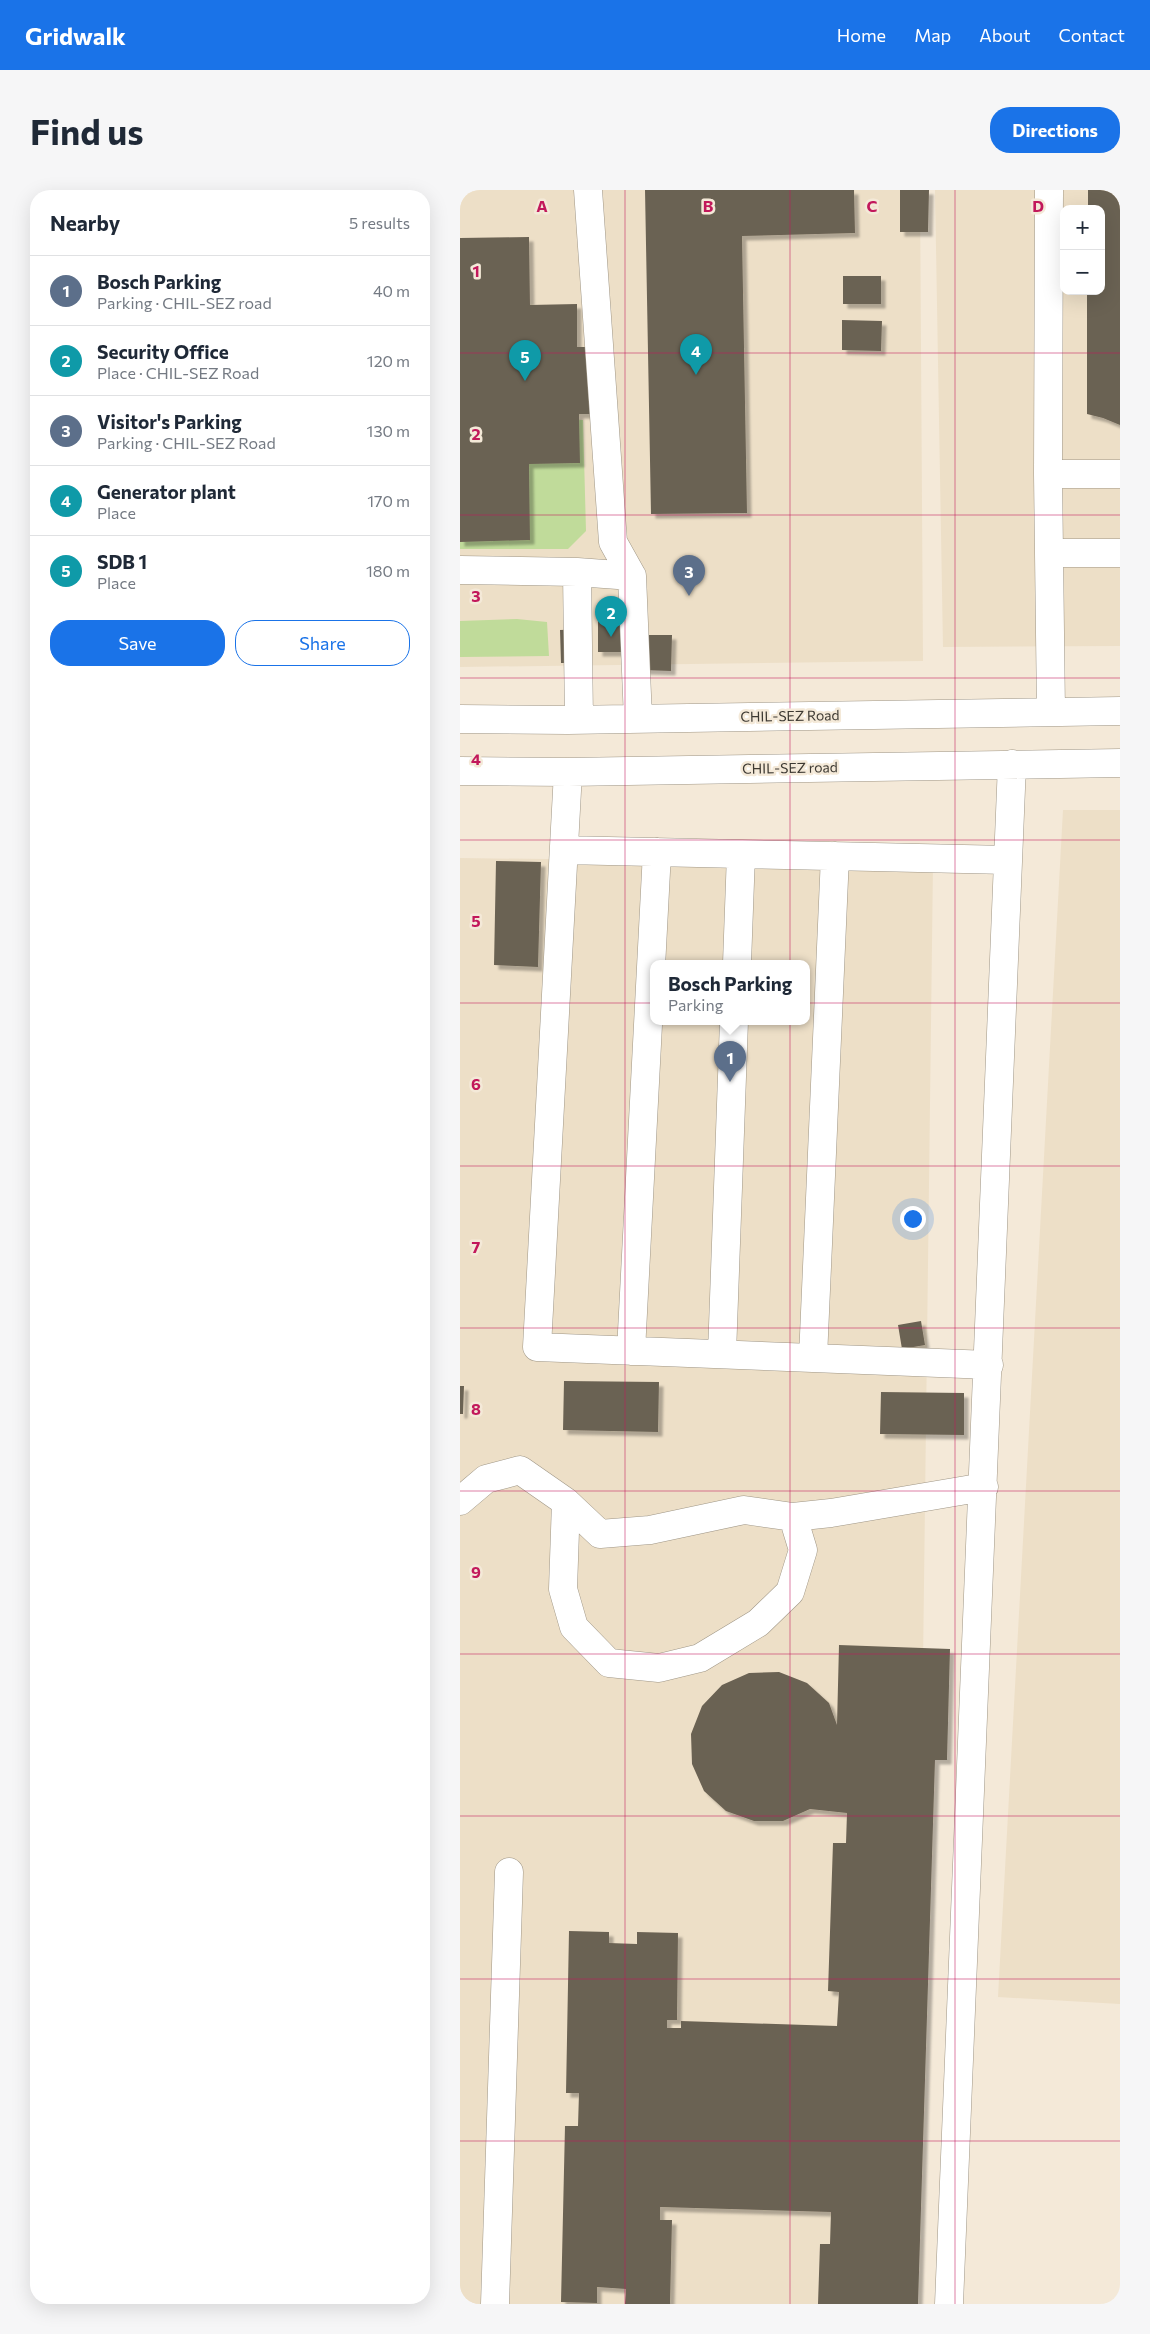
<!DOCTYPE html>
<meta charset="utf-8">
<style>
:root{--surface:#fff;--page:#f6f6f7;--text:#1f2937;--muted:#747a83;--line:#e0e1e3;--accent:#1a73e8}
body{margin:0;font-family:Commissioner,sans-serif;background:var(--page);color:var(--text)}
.controls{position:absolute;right:15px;top:15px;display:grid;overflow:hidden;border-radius:10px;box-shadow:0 5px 20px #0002}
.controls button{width:45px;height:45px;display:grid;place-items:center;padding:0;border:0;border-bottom:1px solid var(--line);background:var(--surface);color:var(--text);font:25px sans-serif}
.you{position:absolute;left:452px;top:1028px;width:18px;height:18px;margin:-12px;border:4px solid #fff;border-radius:50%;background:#1a73e8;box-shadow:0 0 0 8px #1a73e833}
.badge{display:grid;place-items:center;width:32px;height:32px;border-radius:50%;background:var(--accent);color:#fff;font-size:16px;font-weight:700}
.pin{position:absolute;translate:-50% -41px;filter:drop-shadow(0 1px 2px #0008)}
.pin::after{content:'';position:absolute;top:26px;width:18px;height:15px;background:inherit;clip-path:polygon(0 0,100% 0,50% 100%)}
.popup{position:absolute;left:190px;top:770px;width:160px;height:65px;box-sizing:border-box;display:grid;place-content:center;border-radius:10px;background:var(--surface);filter:drop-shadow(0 1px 4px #0005);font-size:16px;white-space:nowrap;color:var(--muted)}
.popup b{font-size:19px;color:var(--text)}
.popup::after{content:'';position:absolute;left:50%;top:100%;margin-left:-10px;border:10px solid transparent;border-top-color:var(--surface)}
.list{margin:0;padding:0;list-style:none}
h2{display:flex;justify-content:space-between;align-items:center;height:65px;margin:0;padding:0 20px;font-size:21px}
h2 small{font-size:16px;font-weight:400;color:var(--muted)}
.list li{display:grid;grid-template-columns:32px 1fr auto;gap:15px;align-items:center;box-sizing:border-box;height:70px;padding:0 20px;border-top:1px solid var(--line)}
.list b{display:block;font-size:19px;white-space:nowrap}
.list p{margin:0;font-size:16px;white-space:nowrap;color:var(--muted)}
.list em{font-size:16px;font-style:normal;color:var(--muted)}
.actions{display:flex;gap:10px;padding:15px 20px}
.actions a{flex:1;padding:11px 0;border:1px solid var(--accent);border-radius:20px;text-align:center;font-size:18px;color:var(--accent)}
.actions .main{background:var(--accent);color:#fff}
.map{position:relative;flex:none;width:660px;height:2114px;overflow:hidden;border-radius:20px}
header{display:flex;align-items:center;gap:30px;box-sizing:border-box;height:70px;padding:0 25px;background:var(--accent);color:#fff}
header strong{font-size:24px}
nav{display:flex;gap:28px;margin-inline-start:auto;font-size:18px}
.intro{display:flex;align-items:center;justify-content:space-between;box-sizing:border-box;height:120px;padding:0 30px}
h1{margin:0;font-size:35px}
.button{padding:12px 22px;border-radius:20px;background:var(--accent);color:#fff;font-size:18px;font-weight:700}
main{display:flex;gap:30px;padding:0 30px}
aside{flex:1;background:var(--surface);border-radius:20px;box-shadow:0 5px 20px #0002}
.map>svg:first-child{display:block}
.built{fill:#eddfc7;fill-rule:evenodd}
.green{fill:#c0db9a}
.building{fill:#6b6253;filter:url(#shadow)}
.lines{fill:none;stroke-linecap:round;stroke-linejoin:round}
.minor-casing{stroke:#9f9686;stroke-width:29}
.minor{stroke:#fff;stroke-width:28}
.grid{fill:none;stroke:#c2185b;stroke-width:1;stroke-opacity:0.55}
.labels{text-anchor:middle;stroke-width:5;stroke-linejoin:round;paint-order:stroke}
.street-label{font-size:14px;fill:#3d3932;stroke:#f4e9d8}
.grid-label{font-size:16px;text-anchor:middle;font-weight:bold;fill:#c2185b;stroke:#f4e9d8;stroke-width:5;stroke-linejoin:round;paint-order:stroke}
</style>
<header>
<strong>Gridwalk</strong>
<nav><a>Home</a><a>Map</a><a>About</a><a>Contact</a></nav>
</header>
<div class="intro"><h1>Find us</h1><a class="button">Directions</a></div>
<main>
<aside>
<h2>Nearby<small>5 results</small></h2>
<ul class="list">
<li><span class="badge" style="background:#5c6f8a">1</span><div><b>Bosch Parking</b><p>Parking · CHIL-SEZ road</p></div><em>40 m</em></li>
<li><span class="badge" style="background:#0f9aa8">2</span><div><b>Security Office</b><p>Place · CHIL-SEZ Road</p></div><em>120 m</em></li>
<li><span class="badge" style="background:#5c6f8a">3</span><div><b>Visitor's Parking</b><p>Parking · CHIL-SEZ Road</p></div><em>130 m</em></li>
<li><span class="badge" style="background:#0f9aa8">4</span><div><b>Generator plant</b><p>Place</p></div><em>170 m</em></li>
<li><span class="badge" style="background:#0f9aa8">5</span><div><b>SDB 1</b><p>Place</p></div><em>180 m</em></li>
</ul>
<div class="actions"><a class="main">Save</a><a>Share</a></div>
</aside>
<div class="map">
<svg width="660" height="2114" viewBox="0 0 660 2114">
<defs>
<filter id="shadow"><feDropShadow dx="4.5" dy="4.5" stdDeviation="1" flood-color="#0004"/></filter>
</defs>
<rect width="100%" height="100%" fill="#f4e9d8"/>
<path class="built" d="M0,0h460l3,471 -463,6z
M475,0h185v456l-177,1zM604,19h37v82h-37z
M603,620h57v1194l-122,-7z
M0,668l473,6 -18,1440h-455zM194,773h152v58h-152z"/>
<path class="green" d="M68,227l55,3 3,111 -18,18h-108v-49z
M57,429l30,3 2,34 -89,1v-36z"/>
<path class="building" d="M185,0h209l1,43 -113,3 5,277 -96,1z
M440,0h29l-1,42h-28z
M628,0h32v235l-17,-7 -16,-4v-123h14v-82h-13z
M69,47l1,68 47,-1v43h13l1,67h-12l1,49 -51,1 1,76 -70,2v-304z
M383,86h38v28h-38z
M382,130l40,1 -1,30 -39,-1z
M156,429h9v33h-27v-31h17z
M123,439l1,34h-23l-1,-33z
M182,445h30l-1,36 -30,-1z
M36,671l45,1 -3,105 -44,-2z
M461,1131l4,24 -23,4 -4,-24z
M104,1191l95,1 -1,50 -95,-2z
M0,1196h4l-1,28h-3z
M421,1202l83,1v42l-84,-1z
M379,1455l111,4 -3,111h-12l-17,544h-100l2,-60h10l1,-32 -171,-5v13h12l-2,84h-45l1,-15 -29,-2v16l-36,-1 4,-176h13l1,-33h-13l3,-162 40,1v11l28,1v-12l41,1 -1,87h-10v8h14v-7l156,5 2,-34 -11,-1 5,-148h13l1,-30 -37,-4 -27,12h-29l-28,-10 -22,-20 -12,-27 -1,-30 11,-28 20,-21 27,-12 30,-1 28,11 22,20 8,22z"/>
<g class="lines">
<g class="minor-casing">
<path id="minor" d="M128,0l25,352 19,34 6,143
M589,0l-1,284h72
M588,284l3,238
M589,363h71
M0,380l117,2 2,148
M117,382l55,4
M0,529l108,1 552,-9
M0,581l108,1 552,-9
M108,582l-31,575 452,18
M104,660l444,10
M277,773l4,-109
M171,1161l26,-499
M262,1164l12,-333
M353,1168l22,-502
M0,1311l26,-22 34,-9 46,32 34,32 50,-4 94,-20 49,7 38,-4 153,-26
M106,1312l-3,87 11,38 35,36 50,5 41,-10 58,-35 32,-31 13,-42 -10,-33
M35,2114l14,-432
M489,2114l63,-1540"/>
</g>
<use href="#minor" class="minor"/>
</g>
<path class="grid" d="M165,0v2114M330,0v2114M495,0v2114M0,163h660M0,325h660M0,488h660M0,650h660M0,813h660M0,976h660M0,1138h660M0,1301h660M0,1464h660M0,1626h660M0,1789h660M0,1951h660"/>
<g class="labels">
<g class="street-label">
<text transform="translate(330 526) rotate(-1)" y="5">CHIL-SEZ Road</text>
<text transform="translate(330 578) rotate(-1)" y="5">CHIL-SEZ road</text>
</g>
</g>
<g class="grid-label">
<text x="82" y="22">A</text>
<text x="248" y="22">B</text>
<text x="412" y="22">C</text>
<text x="578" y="22">D</text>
<text x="16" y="87">1</text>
<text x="16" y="250">2</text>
<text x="16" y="412">3</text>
<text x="16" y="575">4</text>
<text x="16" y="737">5</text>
<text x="16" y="900">6</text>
<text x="16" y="1063">7</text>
<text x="16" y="1225">8</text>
<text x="16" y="1388">9</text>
</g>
</svg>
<div class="controls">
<button>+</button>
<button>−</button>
</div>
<div class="you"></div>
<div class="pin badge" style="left:270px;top:892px;background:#5c6f8a">1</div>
<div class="popup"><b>Bosch Parking</b>Parking</div>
<div class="pin badge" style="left:151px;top:447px;background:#0f9aa8">2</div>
<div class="pin badge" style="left:229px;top:406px;background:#5c6f8a">3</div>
<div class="pin badge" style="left:236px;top:185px;background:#0f9aa8">4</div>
<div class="pin badge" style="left:65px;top:191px;background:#0f9aa8">5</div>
</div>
</main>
